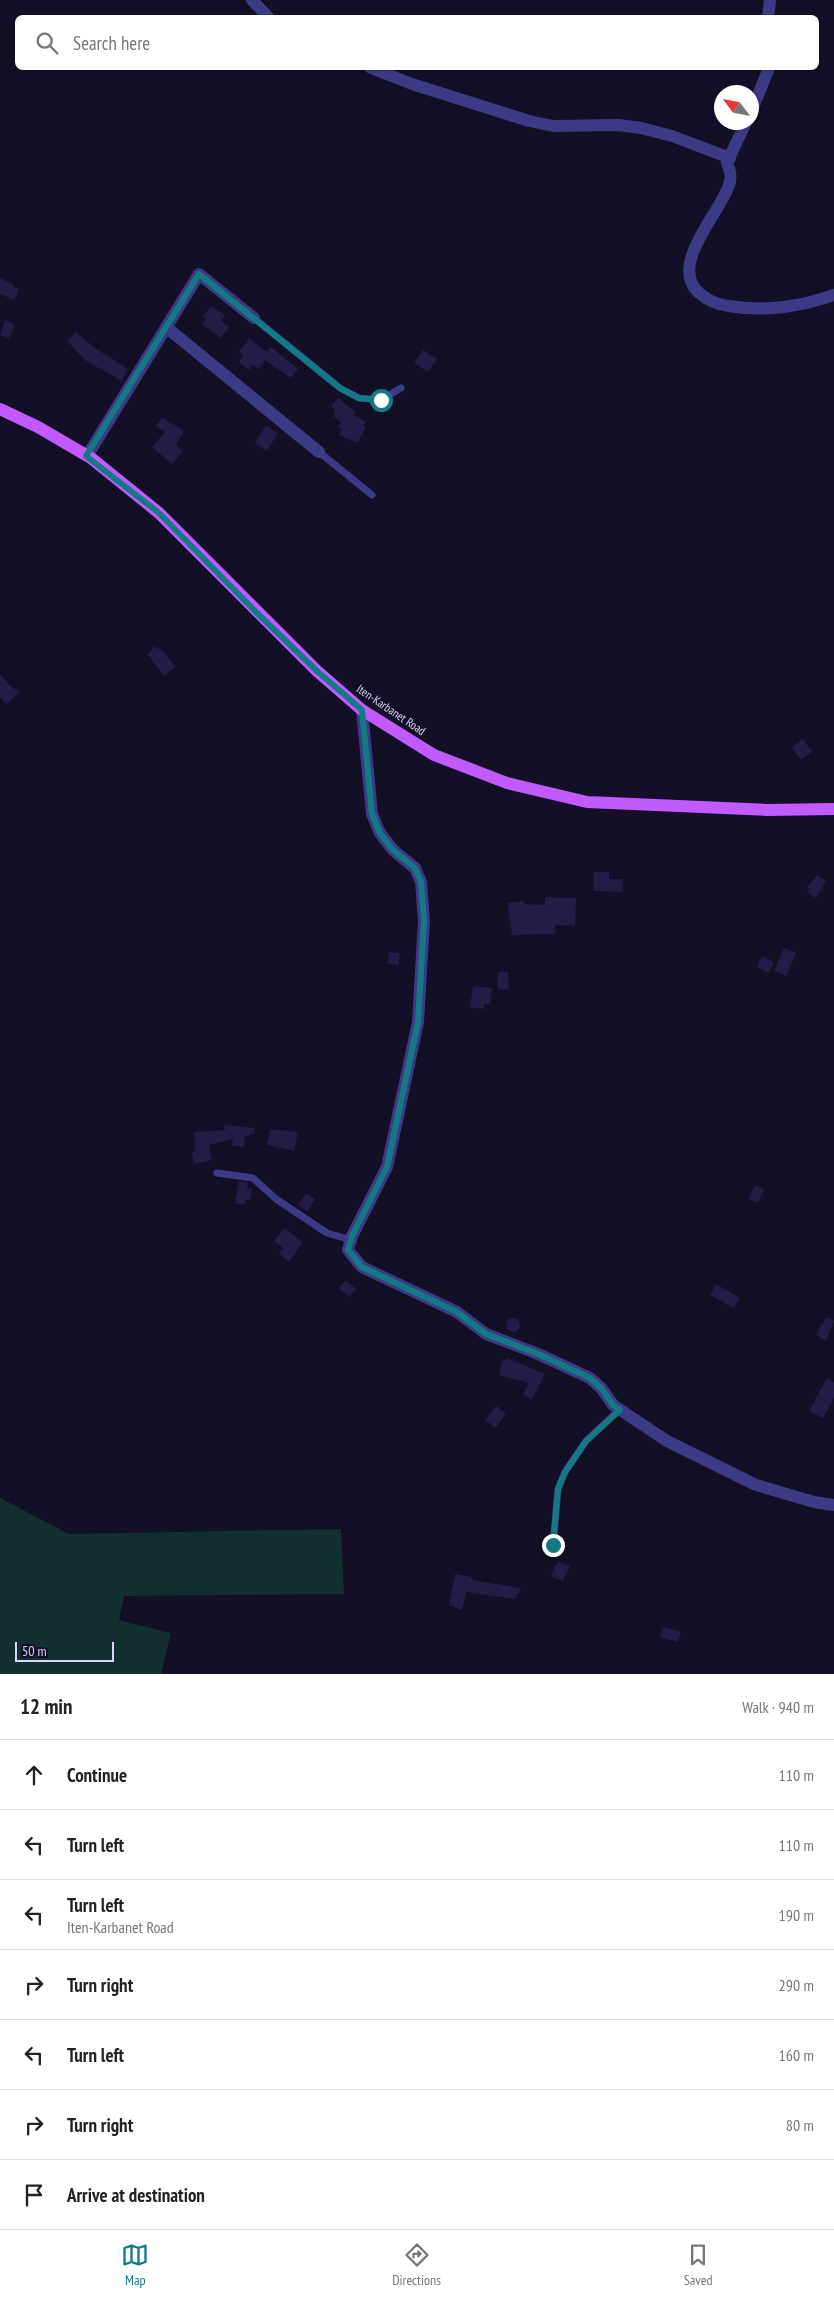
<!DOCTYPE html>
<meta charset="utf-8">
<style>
:root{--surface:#fff;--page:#f6f6f6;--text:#222;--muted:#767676;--line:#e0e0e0;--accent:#137a85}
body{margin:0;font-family:"PT Sans Narrow",sans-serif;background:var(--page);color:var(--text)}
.compass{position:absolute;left:714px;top:85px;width:45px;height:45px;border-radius:50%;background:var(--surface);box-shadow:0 1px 4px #0004;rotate:302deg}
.scale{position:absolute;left:15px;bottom:12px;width:99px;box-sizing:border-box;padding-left:5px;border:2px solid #d9d4ff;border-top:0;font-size:14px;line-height:18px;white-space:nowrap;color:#d9d4ff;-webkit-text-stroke:4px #130f26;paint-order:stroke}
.stop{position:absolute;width:15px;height:15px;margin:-11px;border:4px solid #137a85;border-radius:50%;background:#fff}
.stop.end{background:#137a85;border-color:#fff;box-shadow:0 1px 5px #0008}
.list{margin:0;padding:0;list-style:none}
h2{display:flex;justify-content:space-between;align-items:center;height:65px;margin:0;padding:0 20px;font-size:21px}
h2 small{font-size:16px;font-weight:400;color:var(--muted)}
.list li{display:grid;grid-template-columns:32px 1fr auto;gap:15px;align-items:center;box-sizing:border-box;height:70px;padding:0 20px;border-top:1px solid var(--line)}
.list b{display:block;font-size:19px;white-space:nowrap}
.list p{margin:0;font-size:16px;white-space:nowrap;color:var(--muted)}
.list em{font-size:16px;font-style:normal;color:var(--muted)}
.icon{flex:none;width:28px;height:28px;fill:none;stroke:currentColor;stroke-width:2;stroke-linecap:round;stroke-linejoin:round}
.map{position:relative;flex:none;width:834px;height:1674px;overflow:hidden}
.search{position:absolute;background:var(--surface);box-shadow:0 1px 4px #0004;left:15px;right:15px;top:15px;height:55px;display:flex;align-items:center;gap:12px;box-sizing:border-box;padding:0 18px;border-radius:8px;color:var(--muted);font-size:19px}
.sheet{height:555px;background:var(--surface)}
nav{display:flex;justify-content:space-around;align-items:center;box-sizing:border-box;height:70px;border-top:1px solid var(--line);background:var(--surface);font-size:14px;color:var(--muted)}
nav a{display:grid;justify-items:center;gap:2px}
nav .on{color:var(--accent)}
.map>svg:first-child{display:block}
.green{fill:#12302f}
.building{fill:#241b47}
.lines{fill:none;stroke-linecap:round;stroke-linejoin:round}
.lane{stroke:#3d3a85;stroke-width:7}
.street{stroke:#3d3a85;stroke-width:12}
.primary{stroke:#c25bff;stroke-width:12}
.route{stroke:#137a85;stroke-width:6}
.labels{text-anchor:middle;stroke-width:5;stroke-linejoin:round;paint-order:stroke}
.street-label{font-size:12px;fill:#d9d4ff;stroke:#130f26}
</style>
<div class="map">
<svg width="834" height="1674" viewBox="0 0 834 1674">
<rect width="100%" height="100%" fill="#130f26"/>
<path class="green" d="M0,1498l69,36 272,-5 3,65 -220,2 -5,24 52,13 -10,41h-161z"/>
<path class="building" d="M0,278l14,7 -1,2 6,2 -5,11 -14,-6z
M211,306l14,9 -4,6 8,6 -8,11 -19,-14 4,-5 -3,-2z
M5,320l10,5 -6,13 -9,-3z
M76,332l19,16 33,21 -6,12 -36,-20 -19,-20z
M249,338l18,14 4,-5 27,22 -7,9 -26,-18 -6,9 -6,-4 -4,5 -10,-8 4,-6 -4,-4z
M423,350l14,9 -9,13 -14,-9z
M338,398l18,14 -2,3 12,7 -3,4 3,2 -9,15 -18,-8 3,-5 -4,-3 3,-5 -8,-6 2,-6 -4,-4z
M162,417l22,14 -8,14 7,6 -11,13 -20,-17 13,-15 -9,-6z
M266,425l12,8 -11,18 -12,-8z
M154,646l10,6 11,15 -11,9 -16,-21z
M0,674l10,12 10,6 -14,12 -6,-7z
M803,739l9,13 -11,8 -9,-13z
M594,872h15v7h14l-1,13 -28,-1z
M817,875l9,6 -10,17 -9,-6 2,-3 -2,-1z
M545,897l31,1 -1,28 -20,-1v9l-43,1 -4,-32 15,-2 1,3 21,1z
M784,948l12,5 -10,23 -12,-5z
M389,952l11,1 -2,12 -10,-1z
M762,956l12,6 -5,11 -12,-6z
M498,972h10l1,17 -11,1z
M473,986l19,2 -2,16h-6v5l-14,-2z
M224,1125l30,3 1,5 -10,3 -1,11 -12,-1 1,-7 -24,6 3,15 -18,4 -2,-12 3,-1 -1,-19 31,-2z
M270,1129l28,3 -4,19 -27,-6z
M239,1181l9,2 -1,5 5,1 -2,11h-5v5l-10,-2z
M755,1185l9,5 -6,13 -10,-4z
M306,1193l9,6 -8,12 -9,-6z
M284,1228l19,14 -14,20 -10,-8 4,-6 -9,-7z
M346,1280l10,9 -7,8 -10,-9z
M716,1284l24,14 -6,10 -24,-13z
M826,1317l8,4 -8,20 -10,-6z
M506 1325a7 7 0 1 1 14 0a7 7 0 1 1-14 0Z
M507,1358l38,16 -13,26 -9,-6 6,-11 -30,-8 4,-16 3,1z
M827,1378l7,4v16l-11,20 -14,-7z
M496,1406l10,7 -10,15 -11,-8z
M558,1561l12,5 -7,15 -12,-5z
M455,1574l17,3v3l49,8 -6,11 -49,-7 -4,18 -13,-5z
M663,1627l18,5 -3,10 -18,-5z"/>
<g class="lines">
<path class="lane" d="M254,318l86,70 19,10 22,2 20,-12
M319,452l53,43
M217,1173l36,5 23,21 51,34 24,7
M553,1545l5,-56 7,-17 21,-31 33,-31"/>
<path class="street" d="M252,0l17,18
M768,18l2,-18
M371,68l41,16 117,37 24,5 65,-1 23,3 31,8 58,22
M752,110l17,-42
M746,122l-19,41c3,7 5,15 2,22 -9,28 -60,79 -31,107 9,8 19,13 31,14 34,6 72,1 105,-11
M166,327l153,125
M87,456l112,-182 55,44
M362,710l10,104 8,19 13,17 22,18 6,14 3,39 -6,101 -31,145 -35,69 -4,14 14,17 95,45 29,22 50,19 54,25 12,11 11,16 54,36 89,44 58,17 20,3"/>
<path class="primary" d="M0,409l38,18 53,31 68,55 158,158 45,39 72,45 73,28 80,19 180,8 67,-1"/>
</g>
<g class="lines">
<path class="route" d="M381,400l-22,-2 -19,-10 -141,-114 -113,182 73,57 97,99 61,59 45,39 10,104 8,19 13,17 22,18 6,14 3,39 -6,101 -31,145 -35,69 -4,14 14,17 95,45 29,22 50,19 54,25 12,11 11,16 7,5 -34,31 -21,31 -7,17 -5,56"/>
</g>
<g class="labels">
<g class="street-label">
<text transform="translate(391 710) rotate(34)" y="4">Iten-Karbanet Road</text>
</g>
</g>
</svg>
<svg class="compass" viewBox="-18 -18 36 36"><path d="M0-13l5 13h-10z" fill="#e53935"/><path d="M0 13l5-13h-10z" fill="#767676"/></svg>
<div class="scale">50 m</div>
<div class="stop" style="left:381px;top:400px"></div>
<div class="stop end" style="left:553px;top:1545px"></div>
<div class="search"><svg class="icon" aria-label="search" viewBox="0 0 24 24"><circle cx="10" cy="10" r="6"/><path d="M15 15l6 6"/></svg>Search here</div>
</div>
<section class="sheet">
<h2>12 min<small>Walk · 940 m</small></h2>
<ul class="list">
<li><svg class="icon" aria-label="ahead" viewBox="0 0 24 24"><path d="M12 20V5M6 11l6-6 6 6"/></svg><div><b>Continue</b></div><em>110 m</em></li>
<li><svg class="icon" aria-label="left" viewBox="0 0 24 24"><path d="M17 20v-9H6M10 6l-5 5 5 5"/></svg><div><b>Turn left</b></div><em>110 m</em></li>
<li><svg class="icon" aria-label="left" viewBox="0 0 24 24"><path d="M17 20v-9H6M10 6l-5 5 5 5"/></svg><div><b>Turn left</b><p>Iten-Karbanet Road</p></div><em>190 m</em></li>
<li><svg class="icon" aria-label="right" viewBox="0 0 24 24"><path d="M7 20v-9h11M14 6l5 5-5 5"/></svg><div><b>Turn right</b></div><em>290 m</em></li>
<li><svg class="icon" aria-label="left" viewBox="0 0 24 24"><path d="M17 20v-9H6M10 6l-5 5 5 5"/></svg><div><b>Turn left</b></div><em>160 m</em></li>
<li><svg class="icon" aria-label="right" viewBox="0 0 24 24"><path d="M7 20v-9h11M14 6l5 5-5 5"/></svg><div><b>Turn right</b></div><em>80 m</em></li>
<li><svg class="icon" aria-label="arrive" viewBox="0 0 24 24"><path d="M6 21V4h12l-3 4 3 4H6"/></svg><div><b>Arrive at destination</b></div></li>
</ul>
</section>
<nav>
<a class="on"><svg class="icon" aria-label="map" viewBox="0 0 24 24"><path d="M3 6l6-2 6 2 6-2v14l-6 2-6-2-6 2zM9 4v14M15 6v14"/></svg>Map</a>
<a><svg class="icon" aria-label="directions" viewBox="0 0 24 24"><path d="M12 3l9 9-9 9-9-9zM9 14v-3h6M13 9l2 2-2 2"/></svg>Directions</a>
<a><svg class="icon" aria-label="saved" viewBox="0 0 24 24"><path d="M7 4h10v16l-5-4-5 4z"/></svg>Saved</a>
</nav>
